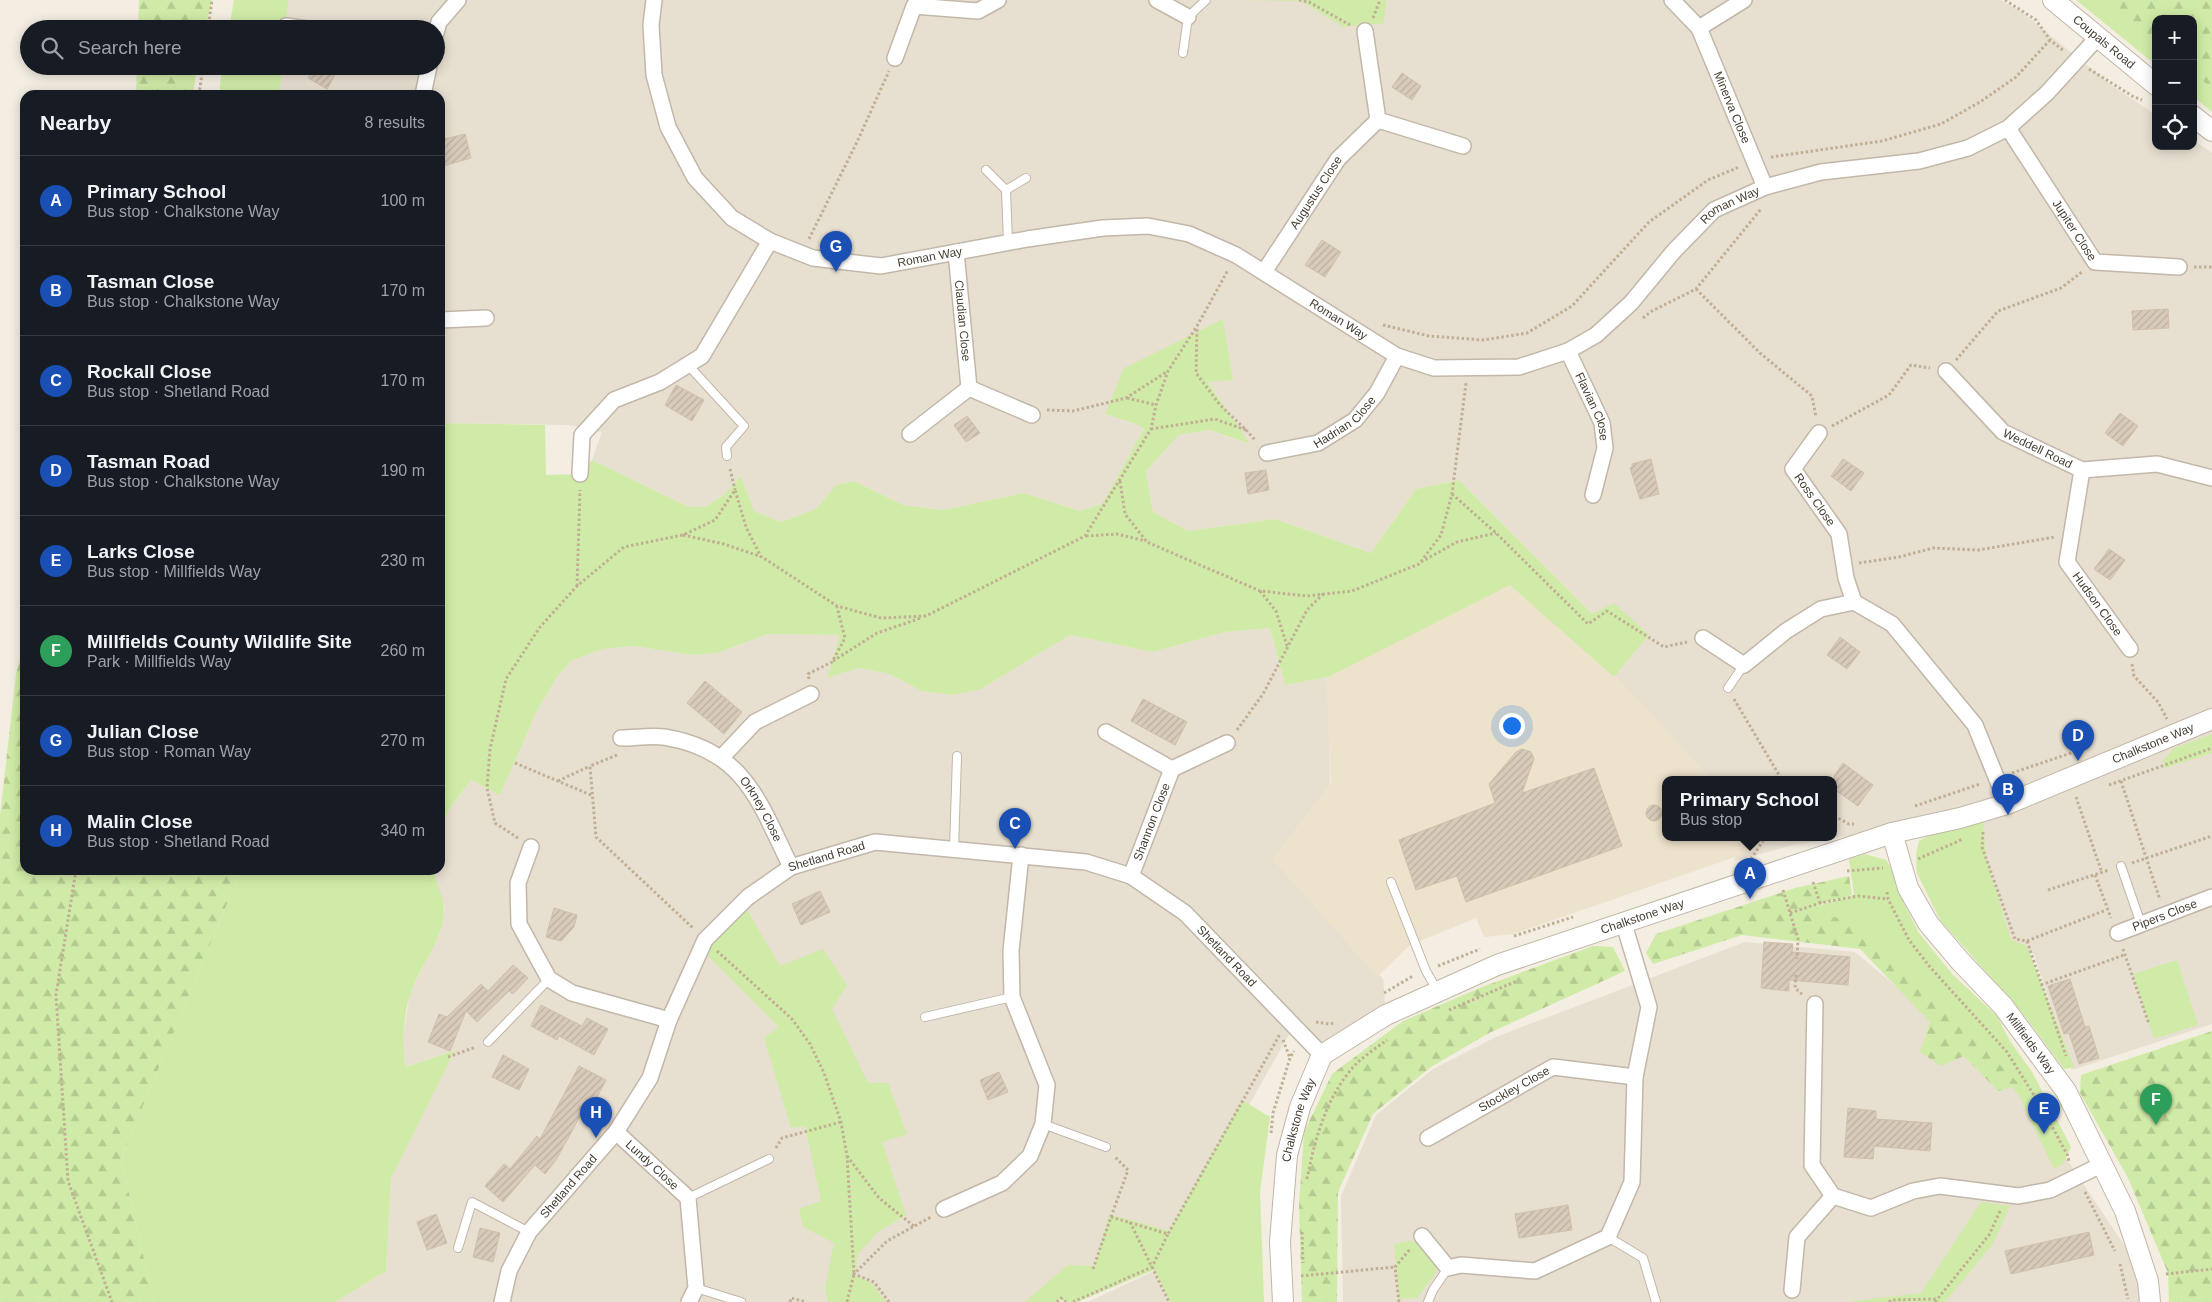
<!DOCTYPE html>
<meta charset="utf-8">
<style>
:root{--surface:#171b24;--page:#242831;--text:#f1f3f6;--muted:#9ea1a6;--line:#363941;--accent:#7c3aed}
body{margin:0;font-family:Helvetica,sans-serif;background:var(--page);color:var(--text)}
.controls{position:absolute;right:15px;top:15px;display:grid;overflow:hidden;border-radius:10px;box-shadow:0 2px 12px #0003}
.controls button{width:45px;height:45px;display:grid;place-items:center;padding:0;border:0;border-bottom:1px solid var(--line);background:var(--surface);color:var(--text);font:25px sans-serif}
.you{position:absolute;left:1511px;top:725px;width:18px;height:18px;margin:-12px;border:4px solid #fff;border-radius:50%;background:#1a73e8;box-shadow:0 0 0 8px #1a73e833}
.badge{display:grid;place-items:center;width:32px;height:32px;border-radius:50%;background:var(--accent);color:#fff;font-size:16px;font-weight:700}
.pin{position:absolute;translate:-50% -41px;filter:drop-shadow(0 1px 2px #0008)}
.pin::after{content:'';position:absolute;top:26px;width:18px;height:15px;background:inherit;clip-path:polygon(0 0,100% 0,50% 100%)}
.popup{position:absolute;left:1662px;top:776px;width:175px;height:65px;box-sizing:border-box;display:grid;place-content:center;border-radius:10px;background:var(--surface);filter:drop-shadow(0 1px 4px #0005);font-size:16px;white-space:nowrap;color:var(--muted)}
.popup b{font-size:19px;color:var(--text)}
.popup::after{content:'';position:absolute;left:50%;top:100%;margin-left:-10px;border:10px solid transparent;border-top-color:var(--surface)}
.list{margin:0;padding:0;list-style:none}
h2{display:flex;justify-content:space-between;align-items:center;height:65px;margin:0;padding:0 20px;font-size:21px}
h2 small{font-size:16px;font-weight:400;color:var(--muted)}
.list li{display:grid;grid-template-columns:32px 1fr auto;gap:15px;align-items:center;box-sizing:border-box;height:90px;padding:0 20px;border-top:1px solid var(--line)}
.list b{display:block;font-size:19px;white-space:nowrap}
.list p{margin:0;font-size:16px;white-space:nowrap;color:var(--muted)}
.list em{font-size:16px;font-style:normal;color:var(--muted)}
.icon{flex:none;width:28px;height:28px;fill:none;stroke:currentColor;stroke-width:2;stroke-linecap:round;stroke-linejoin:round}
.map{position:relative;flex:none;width:2212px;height:1302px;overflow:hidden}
.search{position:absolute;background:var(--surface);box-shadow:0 2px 12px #0003;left:20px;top:20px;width:425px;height:55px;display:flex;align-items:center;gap:12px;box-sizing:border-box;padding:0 18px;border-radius:28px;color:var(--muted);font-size:19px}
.panel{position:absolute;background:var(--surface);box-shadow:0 2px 12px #0003;left:20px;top:90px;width:425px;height:785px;border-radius:15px}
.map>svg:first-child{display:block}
.residential{fill:#e7dfd0}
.education{fill:#ede2cb}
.green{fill:#d0eba7}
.forest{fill:url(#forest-firs)}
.building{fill:url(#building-hatch);stroke:#d0bfaa}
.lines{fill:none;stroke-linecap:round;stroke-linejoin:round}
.service-casing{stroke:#c2b7a8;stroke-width:10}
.minor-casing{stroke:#c2b7a8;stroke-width:18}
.tertiary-casing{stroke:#c2b7a8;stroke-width:22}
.path{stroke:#c1af95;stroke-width:3;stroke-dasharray:2.5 2.5;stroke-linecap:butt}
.service{stroke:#fff;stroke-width:8}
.minor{stroke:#fff;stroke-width:15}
.tertiary{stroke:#fff;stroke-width:20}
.labels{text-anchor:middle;stroke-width:4;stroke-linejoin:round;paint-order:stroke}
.street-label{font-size:12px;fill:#453d32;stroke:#fff}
</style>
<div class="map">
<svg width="2212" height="1302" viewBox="0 0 2212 1302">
<defs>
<pattern id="forest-firs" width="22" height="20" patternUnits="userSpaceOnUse" patternTransform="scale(1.25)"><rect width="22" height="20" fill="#d0eba7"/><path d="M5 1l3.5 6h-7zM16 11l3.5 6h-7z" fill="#b4ca90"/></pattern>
<pattern id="building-hatch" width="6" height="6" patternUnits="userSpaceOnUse" patternTransform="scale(1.25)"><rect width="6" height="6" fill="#d8cbba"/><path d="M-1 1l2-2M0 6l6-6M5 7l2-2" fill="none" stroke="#bbafa0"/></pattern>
</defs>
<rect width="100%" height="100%" fill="#f3ede2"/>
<path class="residential" d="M287,0h1714l23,14 87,71 45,30v31h37v-6l19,13v871l-140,46 -38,-116 -23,-13 -51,-123 -167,27 -59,16 8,-23h92v-58h-135l-85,-103 35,-42 -57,-21 -133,-134 -43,9 -45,64 -96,-34 -87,12 -35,-19 -7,-41 33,-36 31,-5 39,14 -41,-63 25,-1 -10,-60 -118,94 31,10 8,5 -42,75 -22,7 -56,-18 -81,17 -40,-5 -49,-24 -18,4 -20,24 -35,13 -27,-11 -13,-35 -16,18 -20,13h-16l-97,-47 10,-28 -34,-7 -128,-2v-328h-161l4,-29h153v-37h-150z
M1270,628l15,57 43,-8 2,116 -48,72 101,114 3,36 -64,40 -29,-28 -118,210 -136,65h-704l51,-31 5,-92 63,-129 -48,17 -4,-22 8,-53 29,-56 6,-27 -10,-31 -1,-8h6v-40l10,-22 21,-28 29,15 37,-84 20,-34 15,-17 31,-11 30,-3 59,9 25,-2 51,-19 73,1 -14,43 32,-10 30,6 32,17 60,-2 89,-54 83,17 72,-20z
M1745,942l110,10 167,140 126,189 2,21h-807l-2,-106 35,-81 57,-46 63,-32z
M1154,1271l16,31h-82z"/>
<path class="education" d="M1495,546l218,234h-47v58h90l2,11 -245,85 -29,3 -8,-19 -66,27 -33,32 -105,-118 59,-77 -6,-125z"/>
<path class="green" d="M234,0h54l-2,29h-57z
M1243,0h143l-2,23 -40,4 -44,-26z
M2076,0h136v112l-19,-16v-77h-37v46z
M222,66h61l-4,29h-60z
M1223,319l10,61 -25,2 42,62 -40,-14 -31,5 -33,36 7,41 35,19 87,-12 96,34 45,-64 43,-9 133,134 22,-11 35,32 -35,42 -104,-92 -182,92 -43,8 -15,-57 -45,4 -72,20 -83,-17 -89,54 -29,6 -31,-4 -32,-17 -30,-6 -32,10 13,-43 -72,-1 -51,19 -25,2 -59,-9 -30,3 -31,11 -15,17 -20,34 -37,84 -29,-15 -21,28 -10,22v-407l105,2 1,50 34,-1 12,-14 97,47h16l20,-13 16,-18 13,35 27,11 35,-13 20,-24 18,-4 49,24 40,5 81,-17 56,18 22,-7 42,-75 -8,-5 -31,-10 19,-46z
M2212,734v19l-47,15 -2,-7 10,-12z
M1983,818l3,41 25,81 16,6 47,121 -10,2 -40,-54 -84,-95 -23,-47 -1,-19 3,-13 16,-9z
M1865,854l21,6 9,14 9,30 15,29 34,42 44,41 13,25 22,31 39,75 -8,17 -9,5 -35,-73 -26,-35 -86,-86 -88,-51 -5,-17 40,-12 -5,-36z
M241,870h193c1,14 11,28 10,41 -1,30 -23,53 -33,81 -7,19 -10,55 -5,75l49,-17 -64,129 -5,92 -51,31h-181l-33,-143z
M747,910l33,56 43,-17 24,36 -15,24 36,74h20l19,51 -25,8 24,73 -29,18 -19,21 -3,21 16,8 15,19h-58l-3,-14 9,-45 -31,-16 -4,-18 22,-8 -16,-75 -14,2 -27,-90 15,-11 -75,-75z
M2177,960l21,65 -44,14 -21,-65z
M1242,1100l28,17 -10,75 4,110h-94l-16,-32 -77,32h-12l-5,-3 -4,3h-31l43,-37 27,1 14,-52 60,17z
M1981,1202l29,4 -17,38 -48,58h-99l75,-9z
M1411,1241l11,3 15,22 -1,7 -19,25 -18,1 -5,-55z"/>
<path class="forest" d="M139,0h73l-7,29h-67z
M2104,0h108v88l-19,-15v-54h-37v23z
M137,66h60l-4,29h-57z
M25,638v232h216l-120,289 33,143h-154v-486l16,-142z
M1849,876l3,19 -35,10 2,14 15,-2 24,4 162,164 -22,6 -34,-35 -23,10 -21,-14 10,-30 -70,-73 -118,-14 -89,29 -7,-11 10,-19 139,-46z
M1593,946l20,1 12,24 -136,62 -58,34 -58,47 -35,78 -1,110h-35l-3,-96 5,-74 28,-58 71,-53 79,-34z
M2212,1031v271h-43l-1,-29 -40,-95 -48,-85 1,-18z"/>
<path class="building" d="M315,66h25l-13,23 -19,-11z
M1402,73l19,13 -9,14 -20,-13z
M465,134l6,24 -28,8 -3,-11v-15z
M1322,240l19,12 -16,25 -20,-12z
M2168,309l1,19 -36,2 -1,-19z
M676,385l28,15 -12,21 -27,-16z
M2120,413l18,13 -15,20 -18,-13z
M967,416l13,17 -14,9 -12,-17z
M1651,459l8,35 -19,5 -10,-31 2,-1v-3z
M1843,459l21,14 -13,18 -20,-15z
M1266,470l3,20 -21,4 -3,-21z
M2109,549l16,11 -15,20 -16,-11z
M1840,637l20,15 -13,17 -20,-14z
M705,681l37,31 -18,22 -37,-31z
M1143,699l44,23 -12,23 -44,-24z
M1522,749l9,3 3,7 -12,34 72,-25 28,78 -156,56 -9,-26 -41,14 -17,-50 96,-37 -6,-19 27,-32z
M1843,763l30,22 -15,21 -24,-17v-13z
M1646 813a8 8 0 1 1 16 0a8 8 0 1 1-16 0Z
M820,891l10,21 -29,13 -9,-21z
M554,908l23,7 -3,12 -13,14 -15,-4z
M1764,942l29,2 -1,8 58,5 -2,28 -59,-5v11l-28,-3z
M513,965l15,13 -15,16 -4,-3 -32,31 -11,-11 -16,40 -22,-9 11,-28 8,3 34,-33 7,7z
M2070,979l15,48 4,-1 10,32 -20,6 -10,-31 -5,1 -16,-48z
M541,1005l41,21 5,-8 21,11 -14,26 -35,-19 -2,4 -26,-14z
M503,1055l26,14 -10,21 -27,-13z
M579,1066l27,14 -11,21 -5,-3 -34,62 -11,14 -10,-9 -32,37 -18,-16 19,-22 6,5 27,-33 3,3z
M999,1072l9,20 -20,8 -8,-20z
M1848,1108l28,3v8l56,4 -2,28 -56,-5 -1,13 -29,-2z
M1568,1205l4,25 -53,8 -4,-24z
M436,1214l11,29 -20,7 -10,-28z
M480,1228l20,5 -7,29 -20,-5z
M2089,1232l5,23 -83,19 -6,-23z"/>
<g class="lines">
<g class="service-casing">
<path id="service" d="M1183,53l5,-36 18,-17
M986,170l20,20 20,-12
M1006,190l2,52
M688,365l56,61 -18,21 1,9
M1728,688l16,-23
M954,849l3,-93
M2121,866l20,58
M1391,882l35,89 11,19
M925,1017l87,-20
M488,1042l61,-63
M1043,1124l63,23
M688,1198l81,-39
M1608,1237l35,21 13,44
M458,1248l14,-46 57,30
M696,1288l45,14
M1428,1302l5,-12 15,-22"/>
</g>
<g class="minor-casing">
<g id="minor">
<path id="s1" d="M654,0l-3,25 3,50 14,52 27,51 37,40 38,23 43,17 68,8 146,-27 76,-11 45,-2 41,8 47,21 161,101 37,12 85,-1 49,-16 28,-16 35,-32 43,-52 40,-41 51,-23 56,-15 98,-11 49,-13 40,-20 39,-35 51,-56"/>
<path d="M1157,0l31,17"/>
<path d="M1672,0l27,28"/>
<path id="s2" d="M1744,0l-45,28 66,159"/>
<path d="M286,26l21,3"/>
<path d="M1365,31l13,89"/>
<path d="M436,33l3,-11 19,-22"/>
<path d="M895,58l19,-52 64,5 20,-11"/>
<path d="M423,95l6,-29"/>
<path id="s3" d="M2008,128l87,134 84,5"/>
<path id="s4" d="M956,252l13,136 63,27"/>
<path id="s5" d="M1264,272l74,-113 40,-39 85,26"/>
<path d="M440,320l46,-2"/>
<path id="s6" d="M1568,351l34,72 3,25 -12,47"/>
<path id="s7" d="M1946,371l57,61 79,38 75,-6 55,14"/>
<path id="s8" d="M1819,433l-26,36 46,65 7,44 8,24"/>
<path d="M910,434l59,-46"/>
<path id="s9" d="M1267,453l51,-10 37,-23 22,-27 20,-37"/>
<path id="s10" d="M2082,470l-15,92 63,87"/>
<path d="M580,474l2,-39 32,-35 46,-18 42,-26 68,-115"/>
<path d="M1703,638l41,27 42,-34 35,-22 33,-7 38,22 83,101 32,79"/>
<path d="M1106,732l66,37"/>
<path id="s11" d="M621,738c14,0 29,-3 43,-1 81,13 95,65 127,130"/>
<path d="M722,757l33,-35 56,-28"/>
<path d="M1172,769l55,-26"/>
<path d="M531,847l-13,36 1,41 30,55 23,14 97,27"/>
<path id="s12" d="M1131,876l41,-107"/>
<path id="s13" d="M2118,933l94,-36"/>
<path d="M1815,1004l-3,161 21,31 38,12 42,-17 27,-5 78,10 32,-6 53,-26"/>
<path id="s14" d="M616,1132l72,66 8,90 -7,14"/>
<path id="s15" d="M1428,1138l125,-71 82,10"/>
<path d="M944,1209l58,-26 28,-27 13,-32 4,-39 -35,-88 -1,-46 10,-96"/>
<path d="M1422,1236l26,32 13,-3 74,6 73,-34 24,-55 3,-105 14,-70 -26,-86"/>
<path d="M1792,1290l5,-53 36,-41"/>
<path id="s16" d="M502,1302l7,-31 20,-39 87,-100 34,-54 19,-58 36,-80 43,-43 43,-30 84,-25 211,20 45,14 54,37 137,142"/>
</g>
</g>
<g class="tertiary-casing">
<g id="tertiary">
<path id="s17" d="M2053,0l103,85"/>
<path d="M2193,116l19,15"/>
<path id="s18" d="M1892,833l16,55 20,35 32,38 43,45 63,85 59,120 23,70 2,21"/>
<path id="s19" d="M1283,1302l-3,-60 7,-87 13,-48 22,-52 64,-40 111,-50 395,-132 68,-15 47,-14 205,-85"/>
</g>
</g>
<path class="path" d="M1299,0l10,2 41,23
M2005,0l31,20 14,20 14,11
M1373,18l7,-18
M208,29l4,-29
M2089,69l45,28 8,3
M199,95l4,-29
M1771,157l111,-16 59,-17 39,-22 36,-25 34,-37
M809,239l48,-97 32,-71
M2194,267h18
M1696,289l64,64 52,43 4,21
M1643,318l9,-7 44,-22 65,-80
M1383,325l46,11 55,4 43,-7 45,-27 77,-84 59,-42 31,-13
M1956,360l42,-49 63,-23 21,-16
M1127,398l29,7
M1047,410l26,1 53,-13 42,-27
M1832,426l57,-31 22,-30 19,3
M1151,429l64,-10 31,11 -26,-25 -24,-32 1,-45
M1246,430l10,11
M730,469l5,21
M1120,481l5,33 22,28 113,49 47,5 45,-5 67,-27 22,-29 11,-41 14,-111
M1452,494l44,39 92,91 19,-13 57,36 23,-5
M683,535l41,9 38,13 75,49 44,12 45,-2 159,-80 66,-107 5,-24 12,-34 29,-45 31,-56
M1086,536l31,-2 29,7
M1421,562l36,-20 39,-9
M1859,563l40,-6 34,-9 45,2 77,-13
M577,586l3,-96
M1260,591l16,20 11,35
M833,661l44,-28 44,-15
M2132,664l2,12 24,26 9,17
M809,679l-1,-5 24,-12 13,-24 -8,-31
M1734,699l48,81
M1237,730l26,-36 44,-84 16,-16
M617,755l-27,11 6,71 98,92
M515,763l76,32
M2012,773l65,-22
M558,781l32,-15
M2121,781l39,119
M2109,785l103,-37
M2076,797l26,76
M1915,806l65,-22
M1834,816l15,8h5
M1983,832l-1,15 33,92 12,2 39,115
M518,838l-23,-15 -8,-35 3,-39 16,-70 34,-52 37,-41 47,-39 59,-12 32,-15 20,-30 11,37 15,30
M1798,838l1,2
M1751,859l14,-21
M1918,859l45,-20
M2132,863l80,-27
M76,870l-20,125 12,186 44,121
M1847,871l36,-3
M2095,875l16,43
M1813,882l7,21
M1783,890l15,49 -1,20
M2048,890l61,-20
M1887,892l1,7 21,41 21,27 77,85 35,56 26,48 1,6
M1790,913l30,-10 38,-7 30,3
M1514,936l59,-19
M2027,941l79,-31
M2123,949l26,75
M717,951l75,68 18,25 14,29 17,49 6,34 7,118 -7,28
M1438,966l42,-17
M1796,975l-1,13 7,6
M2041,985l83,-30
M1384,993l29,-17
M1449,1010l68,-29
M1316,1022l13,2 5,-1
M1283,1040l7,18
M448,1057l28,-10
M1271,1133l2,-20 17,-55 4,-7
M776,1148l6,-10 59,-16
M847,1156l32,42 36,29
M1307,1179c8,-41 20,-85 50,-116 9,-8 20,-16 30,-23
M2085,1192l30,59
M1111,1217l17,-47 -14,-14
M1130,1222l39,80
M1302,1232l1,31
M2120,1264l8,35
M1093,1269l18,-52 57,17 112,-200
M2166,1274l46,-5
M1301,1276l94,-9
M790,1302l1,-4 15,4
M889,1302l-15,-20 -20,-8 33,-33 44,-24
M1057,1302l4,-4 5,4
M1073,1302l79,-35 16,-33
M1399,1302l-4,-35 16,-19
M1889,1302l2,-2 45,-1
M1935,1302l54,-67 12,-26"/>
<use href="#service" class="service"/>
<use href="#minor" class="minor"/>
<use href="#tertiary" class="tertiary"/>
</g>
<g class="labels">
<g class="street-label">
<text dy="4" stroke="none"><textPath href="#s17" startOffset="66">Coupals Road</textPath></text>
<text dy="4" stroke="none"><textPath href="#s2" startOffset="139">Minerva Close</textPath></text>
<text dy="4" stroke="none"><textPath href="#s5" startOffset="95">Augustus Close</textPath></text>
<text dy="4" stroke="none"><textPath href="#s1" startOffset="1350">Roman Way</textPath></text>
<text dy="4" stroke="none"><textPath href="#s3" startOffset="122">Jupiter Close</textPath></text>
<text dy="4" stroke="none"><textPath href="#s1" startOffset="450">Roman Way</textPath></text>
<text dy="4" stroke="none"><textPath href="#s1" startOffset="885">Roman Way</textPath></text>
<text dy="4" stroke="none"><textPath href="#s4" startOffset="69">Claudian Close</textPath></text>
<text dy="4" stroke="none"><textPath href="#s6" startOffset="61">Flavian Close</textPath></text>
<text dy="4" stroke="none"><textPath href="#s9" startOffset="86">Hadrian Close</textPath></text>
<text dy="4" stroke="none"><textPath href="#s7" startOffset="122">Weddell Road</textPath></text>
<text dy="4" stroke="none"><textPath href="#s8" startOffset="82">Ross Close</textPath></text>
<text dy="4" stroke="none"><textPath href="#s10" startOffset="145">Hudson Close</textPath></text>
<text dy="4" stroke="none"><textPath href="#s19" startOffset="1144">Chalkstone Way</textPath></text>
<text dy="4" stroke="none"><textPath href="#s11" startOffset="170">Orkney Close</textPath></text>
<text dy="4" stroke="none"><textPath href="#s12" startOffset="58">Shannon Close</textPath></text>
<text dy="4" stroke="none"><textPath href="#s16" startOffset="571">Shetland Road</textPath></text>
<text dy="4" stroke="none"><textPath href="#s19" startOffset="604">Chalkstone Way</textPath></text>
<text dy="4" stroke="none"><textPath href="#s13" startOffset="50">Pipers Close</textPath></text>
<text dy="4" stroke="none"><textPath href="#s16" startOffset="1006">Shetland Road</textPath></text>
<text dy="4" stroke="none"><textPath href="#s18" startOffset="256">Millfields Way</textPath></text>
<text dy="4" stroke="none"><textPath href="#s15" startOffset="99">Stockley Close</textPath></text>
<text dy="4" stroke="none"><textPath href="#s19" startOffset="184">Chalkstone Way</textPath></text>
<text dy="4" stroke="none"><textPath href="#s14" startOffset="49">Lundy Close</textPath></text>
<text dy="4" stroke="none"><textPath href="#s16" startOffset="136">Shetland Road</textPath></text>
</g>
</g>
</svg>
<div class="controls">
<button>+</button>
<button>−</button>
<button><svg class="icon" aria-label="locate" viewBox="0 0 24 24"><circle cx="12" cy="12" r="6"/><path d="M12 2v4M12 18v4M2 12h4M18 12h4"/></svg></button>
</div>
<div class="you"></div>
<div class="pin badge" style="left:1750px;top:899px;background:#1a4fb4">A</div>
<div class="popup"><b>Primary School</b>Bus stop</div>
<div class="pin badge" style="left:2008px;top:815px;background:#1a4fb4">B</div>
<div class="pin badge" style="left:1015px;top:849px;background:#1a4fb4">C</div>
<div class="pin badge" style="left:2078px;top:761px;background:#1a4fb4">D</div>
<div class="pin badge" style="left:2044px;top:1134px;background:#1a4fb4">E</div>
<div class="pin badge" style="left:2156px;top:1125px;background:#2e9e5b">F</div>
<div class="pin badge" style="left:836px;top:272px;background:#1a4fb4">G</div>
<div class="pin badge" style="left:596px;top:1138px;background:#1a4fb4">H</div>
<div class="search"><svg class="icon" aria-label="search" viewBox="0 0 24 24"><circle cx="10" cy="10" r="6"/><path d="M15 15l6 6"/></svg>Search here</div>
<section class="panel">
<h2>Nearby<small>8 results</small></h2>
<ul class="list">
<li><span class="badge" style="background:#1a4fb4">A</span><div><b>Primary School</b><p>Bus stop · Chalkstone Way</p></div><em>100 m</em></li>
<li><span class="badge" style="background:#1a4fb4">B</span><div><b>Tasman Close</b><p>Bus stop · Chalkstone Way</p></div><em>170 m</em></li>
<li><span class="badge" style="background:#1a4fb4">C</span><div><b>Rockall Close</b><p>Bus stop · Shetland Road</p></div><em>170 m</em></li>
<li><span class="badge" style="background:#1a4fb4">D</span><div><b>Tasman Road</b><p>Bus stop · Chalkstone Way</p></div><em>190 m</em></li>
<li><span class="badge" style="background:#1a4fb4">E</span><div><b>Larks Close</b><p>Bus stop · Millfields Way</p></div><em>230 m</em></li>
<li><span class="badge" style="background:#2e9e5b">F</span><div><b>Millfields County Wildlife Site</b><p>Park · Millfields Way</p></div><em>260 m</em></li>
<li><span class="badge" style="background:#1a4fb4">G</span><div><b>Julian Close</b><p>Bus stop · Roman Way</p></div><em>270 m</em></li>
<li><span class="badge" style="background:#1a4fb4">H</span><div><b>Malin Close</b><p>Bus stop · Shetland Road</p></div><em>340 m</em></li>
</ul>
</section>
</div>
